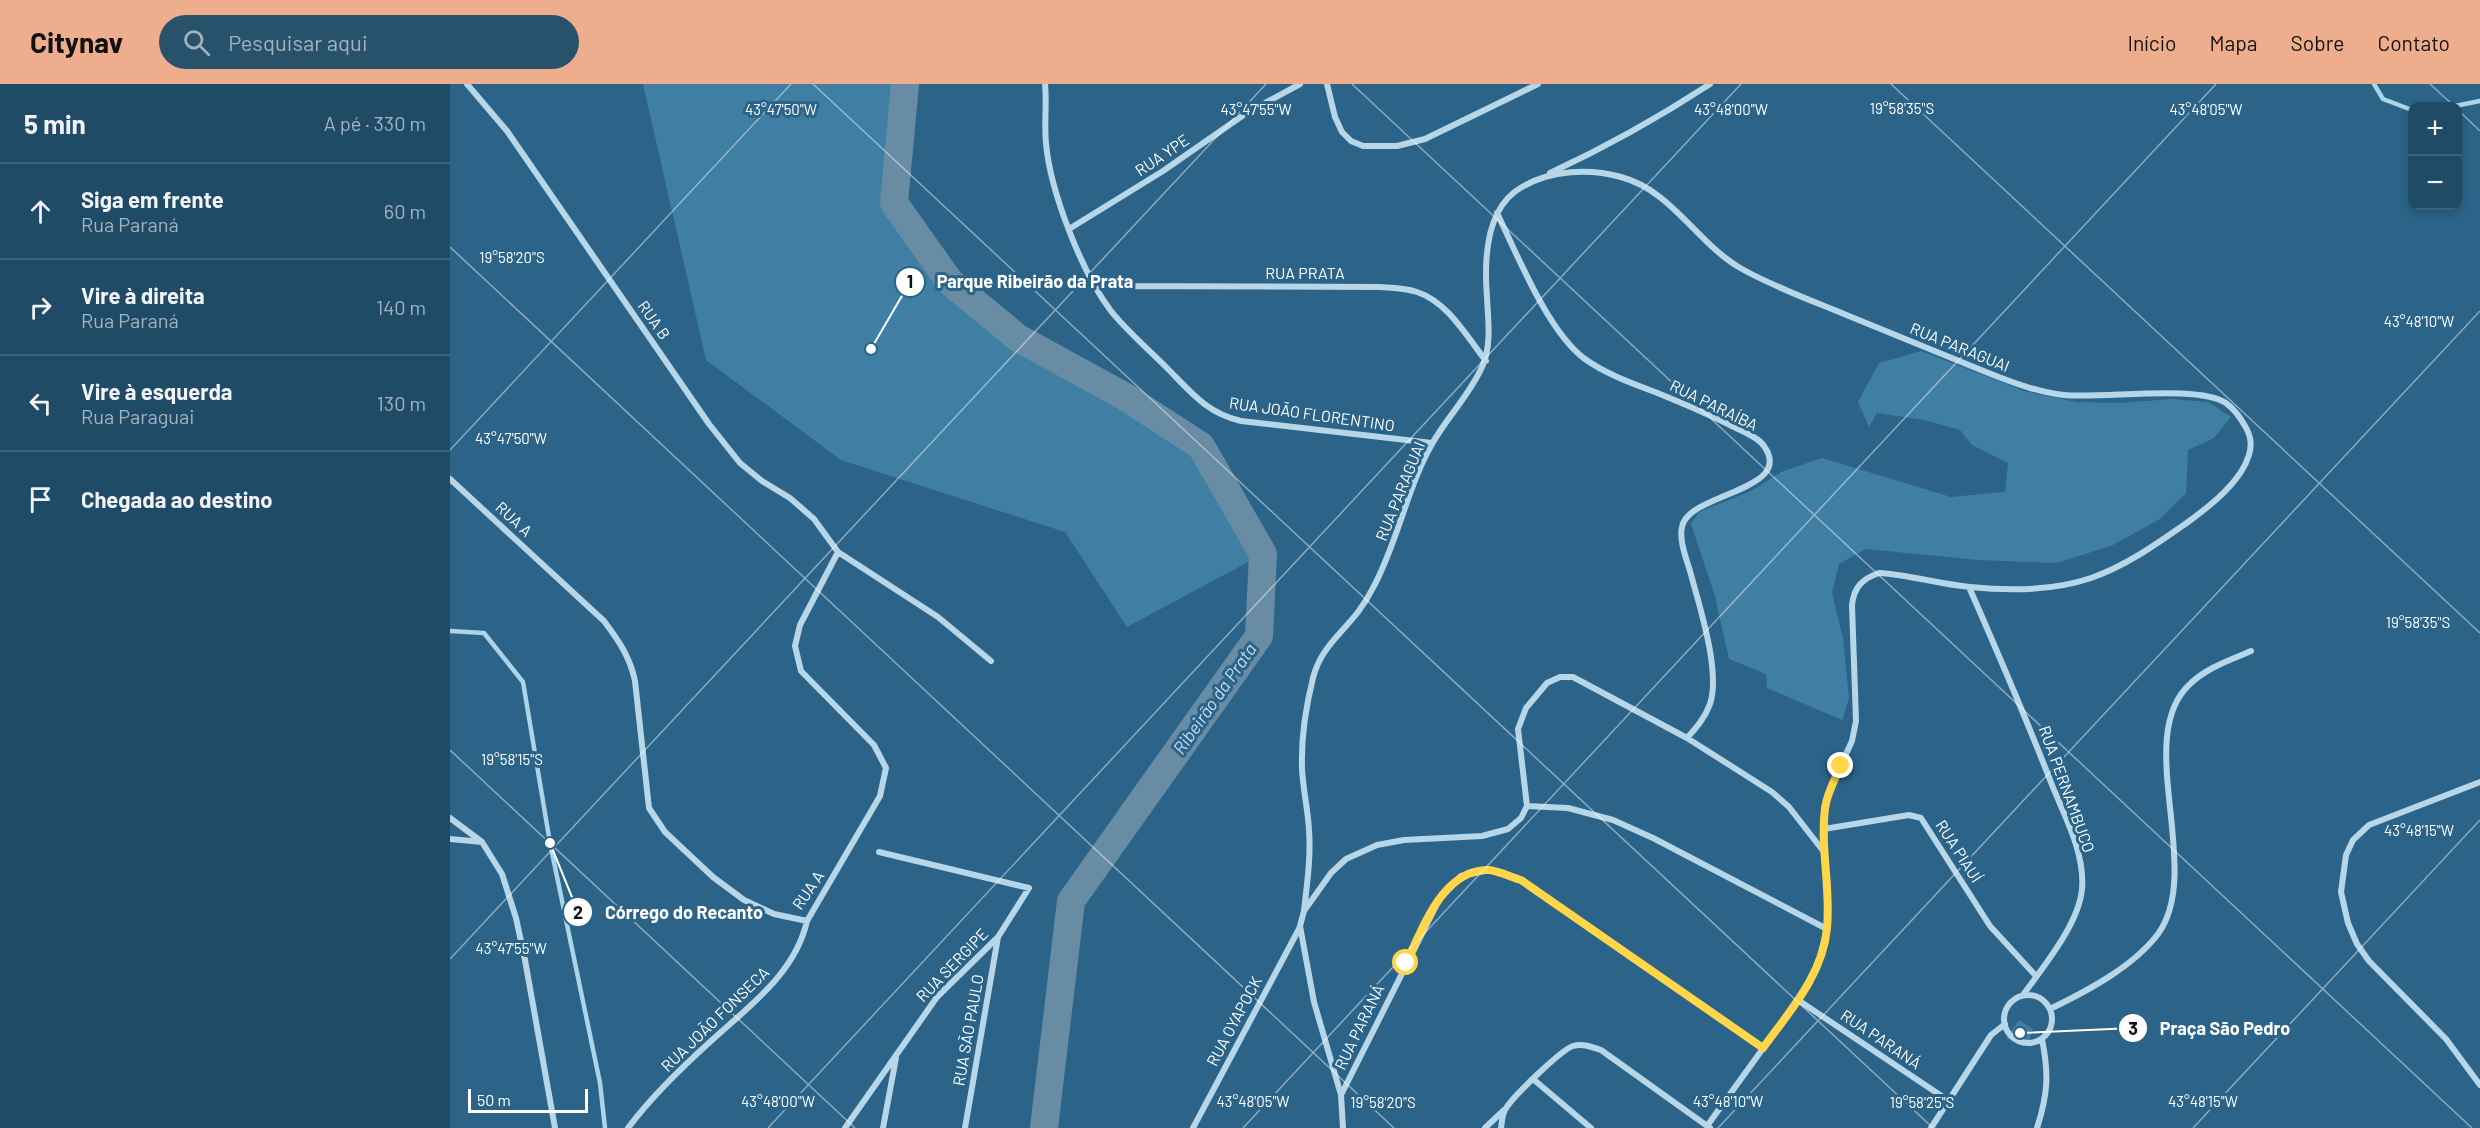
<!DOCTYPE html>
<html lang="pt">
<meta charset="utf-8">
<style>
:root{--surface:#204b66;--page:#28526c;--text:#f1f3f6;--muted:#a2b3bf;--line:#3d637a;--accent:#eead8d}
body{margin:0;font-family:Barlow,sans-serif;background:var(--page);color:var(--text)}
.controls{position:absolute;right:18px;top:18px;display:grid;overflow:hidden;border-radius:12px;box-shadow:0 3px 9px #0003}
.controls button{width:54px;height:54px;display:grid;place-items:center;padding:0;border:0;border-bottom:2px solid var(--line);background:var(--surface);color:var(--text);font:30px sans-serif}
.scale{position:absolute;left:18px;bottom:15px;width:120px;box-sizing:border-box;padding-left:6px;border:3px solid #fff;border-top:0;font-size:16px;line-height:21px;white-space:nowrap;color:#fff;-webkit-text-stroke:4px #2b6488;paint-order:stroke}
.stop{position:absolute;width:18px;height:18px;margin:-14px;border:4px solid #ffd54a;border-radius:50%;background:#fff}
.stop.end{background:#ffd54a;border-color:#fff;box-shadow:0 2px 6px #0008}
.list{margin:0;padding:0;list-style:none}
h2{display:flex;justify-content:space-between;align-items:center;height:78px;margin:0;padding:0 24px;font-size:26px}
h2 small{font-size:20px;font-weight:400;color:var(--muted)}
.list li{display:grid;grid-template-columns:39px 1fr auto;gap:18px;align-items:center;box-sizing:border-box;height:96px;padding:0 24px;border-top:2px solid var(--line)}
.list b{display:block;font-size:22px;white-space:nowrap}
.list p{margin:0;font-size:20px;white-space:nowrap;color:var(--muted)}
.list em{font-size:20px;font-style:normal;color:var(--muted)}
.icon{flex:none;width:33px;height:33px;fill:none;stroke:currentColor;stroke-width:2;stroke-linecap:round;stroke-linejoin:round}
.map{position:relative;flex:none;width:2030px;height:1044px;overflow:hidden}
header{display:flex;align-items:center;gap:36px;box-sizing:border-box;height:84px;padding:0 30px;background:var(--accent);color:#111}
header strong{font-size:28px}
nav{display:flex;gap:33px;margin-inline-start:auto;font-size:21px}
.search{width:420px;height:54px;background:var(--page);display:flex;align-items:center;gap:15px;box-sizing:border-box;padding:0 21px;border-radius:33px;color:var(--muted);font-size:22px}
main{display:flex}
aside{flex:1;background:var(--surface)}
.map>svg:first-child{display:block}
.green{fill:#407fa4}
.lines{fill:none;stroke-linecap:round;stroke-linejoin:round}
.stream{stroke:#acd3e8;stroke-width:4.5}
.river{stroke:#678ca3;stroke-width:28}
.street{stroke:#b7d6e8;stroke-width:6}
.route{stroke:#ffd54a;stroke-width:8}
.ticks{fill:none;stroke:#fff;stroke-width:1.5;stroke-opacity:0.45}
.labels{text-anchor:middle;stroke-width:6;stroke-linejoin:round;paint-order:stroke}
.street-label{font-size:16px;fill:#fff;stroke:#2b6488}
.water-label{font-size:18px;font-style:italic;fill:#c3dfef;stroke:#2b6488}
.ticks-label{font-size:15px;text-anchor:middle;fill:#fff;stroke:#2b6488;stroke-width:6;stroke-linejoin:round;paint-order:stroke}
.leader{fill:none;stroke:#fff;stroke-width:2}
.callout-dot{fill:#fff;stroke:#2b6488;stroke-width:2}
.mark-label{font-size:18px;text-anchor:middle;font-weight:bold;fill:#111}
.callout-label{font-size:18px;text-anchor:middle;font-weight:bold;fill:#fff;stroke:#2b6488;stroke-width:6;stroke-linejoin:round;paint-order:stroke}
</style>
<header>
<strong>Citynav</strong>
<div class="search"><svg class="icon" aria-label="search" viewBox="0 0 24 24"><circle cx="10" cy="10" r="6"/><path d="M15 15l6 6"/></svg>Pesquisar aqui</div>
<nav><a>Início</a><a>Mapa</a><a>Sobre</a><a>Contato</a></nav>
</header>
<main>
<aside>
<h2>5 min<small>A pé · 330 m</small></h2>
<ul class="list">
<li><svg class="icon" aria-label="ahead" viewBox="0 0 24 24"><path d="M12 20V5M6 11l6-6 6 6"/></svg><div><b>Siga em frente</b><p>Rua Paraná</p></div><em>60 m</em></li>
<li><svg class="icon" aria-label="right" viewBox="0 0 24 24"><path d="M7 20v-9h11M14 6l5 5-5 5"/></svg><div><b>Vire à direita</b><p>Rua Paraná</p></div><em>140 m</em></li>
<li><svg class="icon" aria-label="left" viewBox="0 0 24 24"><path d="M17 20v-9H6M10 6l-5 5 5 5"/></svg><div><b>Vire à esquerda</b><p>Rua Paraguai</p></div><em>130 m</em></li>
<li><svg class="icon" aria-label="arrive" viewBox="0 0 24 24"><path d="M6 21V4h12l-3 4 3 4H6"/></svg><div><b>Chegada ao destino</b></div></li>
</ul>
</aside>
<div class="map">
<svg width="2030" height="1044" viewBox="0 0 2030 1044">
<rect width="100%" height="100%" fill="#2b6488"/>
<path class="green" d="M193,0h262l-11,119 56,79 68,56 106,58 77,50 62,108 -136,73 -62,-95 -224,-72 -135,-100z
M1471,267l103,40 53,11 44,1 51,-4 36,3 23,15 -17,21 -26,12 -2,43 -26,26 -49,27 -55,17 -78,-3 -112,-11 -27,15 -7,29 11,45 6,60 -7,22 -75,-32 -1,-14 -37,-15 -14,-63 -24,-72 8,-12 52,-21 30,-19 41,-14 129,39 54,-5 3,-29 -36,-18 -12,-15 -36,-10 -47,-7 -8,14 -11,-25 21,-39z
M1569,936l14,9 -4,12 -10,4 -13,-7z"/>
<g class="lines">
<path class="stream" d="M1924,0l9,15 29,11
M2005,22l25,-5
M0,547l34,2 39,49 27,161 50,240 5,45"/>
<path class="river" d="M455,0l-11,119 56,79 68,56 106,58 77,50 62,108 -4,82 -188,265 -27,227"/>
<path class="street" d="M17,0l40,47 202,293 31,39 22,18 28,17 24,21 24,33
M595,0c2,20 -1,39 1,59 4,48 36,130 65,168 16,20 37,38 55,56 24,24 40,46 75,54l191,22
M877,0l8,33 7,15 9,9 12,5h34l28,-7 113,-55
M1100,89c56,-26 108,-55 160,-89
M1047,129c20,41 51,119 88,146 21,15 46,24 70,33 27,11 53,22 79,35 9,5 24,10 30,19 32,45 -77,47 -82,81 -3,13 4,31 8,44 9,34 31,100 20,133 -5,14 -14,24 -23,34
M619,145l94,-58 82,-57 55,-30
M644,202l286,1c12,1 25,1 37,5 31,10 50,45 69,69
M0,395l154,142c15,20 26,36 31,60l14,127 16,24 48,45 31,23 30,14 33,7 73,-125 6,-28 -12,-23 -73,-74 -6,-25 5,-21 38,-73 100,65 53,44
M1519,503c29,66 57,131 83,198 13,32 33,68 30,104 -3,35 -39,78 -59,106
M2030,698l-111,43 -16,15 -7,15 -5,37 7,31 9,21 12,17 77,78 34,46
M1077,722l41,2 45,12 40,18 174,91
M0,734l32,24 20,32 14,44 9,42 30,168
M1374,745l85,-14 12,3 69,108 46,50
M0,755l32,3
M854,827c3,-27 7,-54 5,-81 -1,-20 -6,-41 -7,-61 -1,-29 4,-63 11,-91 7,-29 28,-44 45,-66 6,-8 12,-18 16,-26 24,-45 33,-98 58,-142 15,-27 37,-48 50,-77 10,-22 6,-47 5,-70 -3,-37 -1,-90 35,-110 29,-17 67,-19 99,-10 52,14 76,67 121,92 32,18 68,31 102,45 48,20 95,39 142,58 25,10 51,20 78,23 40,4 133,-11 162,8 8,6 14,14 19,23 6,10 7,18 4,29 -8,27 -39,51 -61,67 -30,21 -62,44 -97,56 -38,13 -82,13 -121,9 -31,-3 -60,-12 -91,-14 -17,6 -25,14 -27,32l4,116 -4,20 -22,48 -5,18 -1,46 4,38 -1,38 -9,36 -20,35 -91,126
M1554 935a24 24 0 1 1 48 0a24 24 0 1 1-48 0Z
M1348,916l151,101
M1600,925c37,-18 83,-42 108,-75 47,-65 -27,-198 33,-251 17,-16 40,-23 60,-32
M1083,995l58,49
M891,1011l98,-195 22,-24 28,-6 32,10 242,168
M178,1044c24,-32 53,-60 83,-87 37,-34 84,-67 96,-120
M395,1044l92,-131 61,-60 31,-49 -150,-36
M433,1044l13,-70
M515,1044l33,-191
M743,1044l107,-201
M893,1044l-2,-33 -27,-93 -14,-76 4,-15 27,-38 15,-14 31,-14 27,-5 78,-4 26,-7 13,-11 6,-12 -9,-77 8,-21 21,-25 13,-6h13l114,61 85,54 17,15 35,45
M1035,1044l19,-18
M1051,1044c1,-6 1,-13 4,-18 6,-12 56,-60 68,-64 10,-3 19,1 28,4l109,78
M1481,1044l60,-93 14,-11
M1587,1044c11,-34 12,-54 5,-89"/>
</g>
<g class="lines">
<path class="route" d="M956,879c17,-34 36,-94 83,-93 10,1 22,7 32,10l242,168c26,-36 60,-73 64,-120 4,-40 -7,-80 -2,-120 2,-15 10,-29 16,-42"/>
</g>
<path class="ticks" d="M363,0l1120,1044M902,0l1120,1044M1441,0l589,549M1980,0l24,22M2008,26l22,21M0,163l944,881M0,366l341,-366M0,666l405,378M0,875l816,-875M318,1044l973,-1044M793,1044l973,-1044M1268,1044l762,-817M1743,1044l287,-308"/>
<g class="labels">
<g class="street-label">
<text transform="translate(712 71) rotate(-34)" y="6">RUA YPE</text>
<text x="855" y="195">RUA PRATA</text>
<text transform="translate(204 236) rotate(55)" y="6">RUA B</text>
<text transform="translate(1510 263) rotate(22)" y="6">RUA PARAGUAI</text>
<text transform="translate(1264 321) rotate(26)" y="6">RUA PARAÍBA</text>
<text transform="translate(862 330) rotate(8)" y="6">RUA JOÃO FLORENTINO</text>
<text transform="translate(950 407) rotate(-68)" y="6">RUA PARAGUAI</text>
<text transform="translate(64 435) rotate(43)" y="6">RUA A</text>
<text transform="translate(1617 705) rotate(70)" y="6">RUA PERNAMBUCO</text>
<text transform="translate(1509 767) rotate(57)" y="6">RUA PIAUÍ</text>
<text transform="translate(358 806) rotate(-56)" y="6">RUA A</text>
<text transform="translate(502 881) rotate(-46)" y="6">RUA SERGIPE</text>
<text transform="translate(265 935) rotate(-44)" y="6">RUA JOÃO FONSECA</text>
<text transform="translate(784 937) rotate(-62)" y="6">RUA OYAPOCK</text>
<text transform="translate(909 943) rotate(-64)" y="6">RUA PARANÁ</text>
<text transform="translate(518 946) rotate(-80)" y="6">RUA SÃO PAULO</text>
<text transform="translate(1431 955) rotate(34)" y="6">RUA PARANÁ</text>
</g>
<g class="water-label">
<text transform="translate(765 615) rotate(-55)" y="6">Ribeirão da Prata</text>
</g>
</g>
<g class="ticks-label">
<text x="1452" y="30">19°58'35"S</text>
<text x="331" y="31">43°47'50"W</text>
<text x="806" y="31">43°47'55"W</text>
<text x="1281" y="31">43°48'00"W</text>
<text x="1756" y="31">43°48'05"W</text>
<text x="62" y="179">19°58'20"S</text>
<text x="1969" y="243">43°48'10"W</text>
<text x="61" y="360">43°47'50"W</text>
<text x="1968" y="544">19°58'35"S</text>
<text x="62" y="681">19°58'15"S</text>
<text x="1969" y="752">43°48'15"W</text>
<text x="61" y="870">43°47'55"W</text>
<text x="328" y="1023">43°48'00"W</text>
<text x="803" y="1023">43°48'05"W</text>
<text x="1278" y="1023">43°48'10"W</text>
<text x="1753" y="1023">43°48'15"W</text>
<text x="933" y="1024">19°58'20"S</text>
<text x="1472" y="1024">19°58'25"S</text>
</g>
<path class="leader" d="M421 265L460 198M100 759L128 828M1570 949L1683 944"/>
<g class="callout-dot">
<circle cx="421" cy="265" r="6"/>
<circle cx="100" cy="759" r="6"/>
<circle cx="1570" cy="949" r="6"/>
<circle cx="460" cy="198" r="15"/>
<circle cx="128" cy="828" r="15"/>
<circle cx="1683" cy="944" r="15"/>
</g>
<g class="mark-label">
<text x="460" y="204">1</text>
<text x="128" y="835">2</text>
<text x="1683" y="951">3</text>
</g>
<g class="callout-label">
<text x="585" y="204">Parque Ribeirão da Prata</text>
<text x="234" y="835">Córrego do Recanto</text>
<text x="1775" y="951">Praça São Pedro</text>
</g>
</svg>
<div class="controls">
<button>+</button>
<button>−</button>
</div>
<div class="scale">50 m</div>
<div class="stop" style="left:956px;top:879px"></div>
<div class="stop end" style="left:1391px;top:682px"></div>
</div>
</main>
